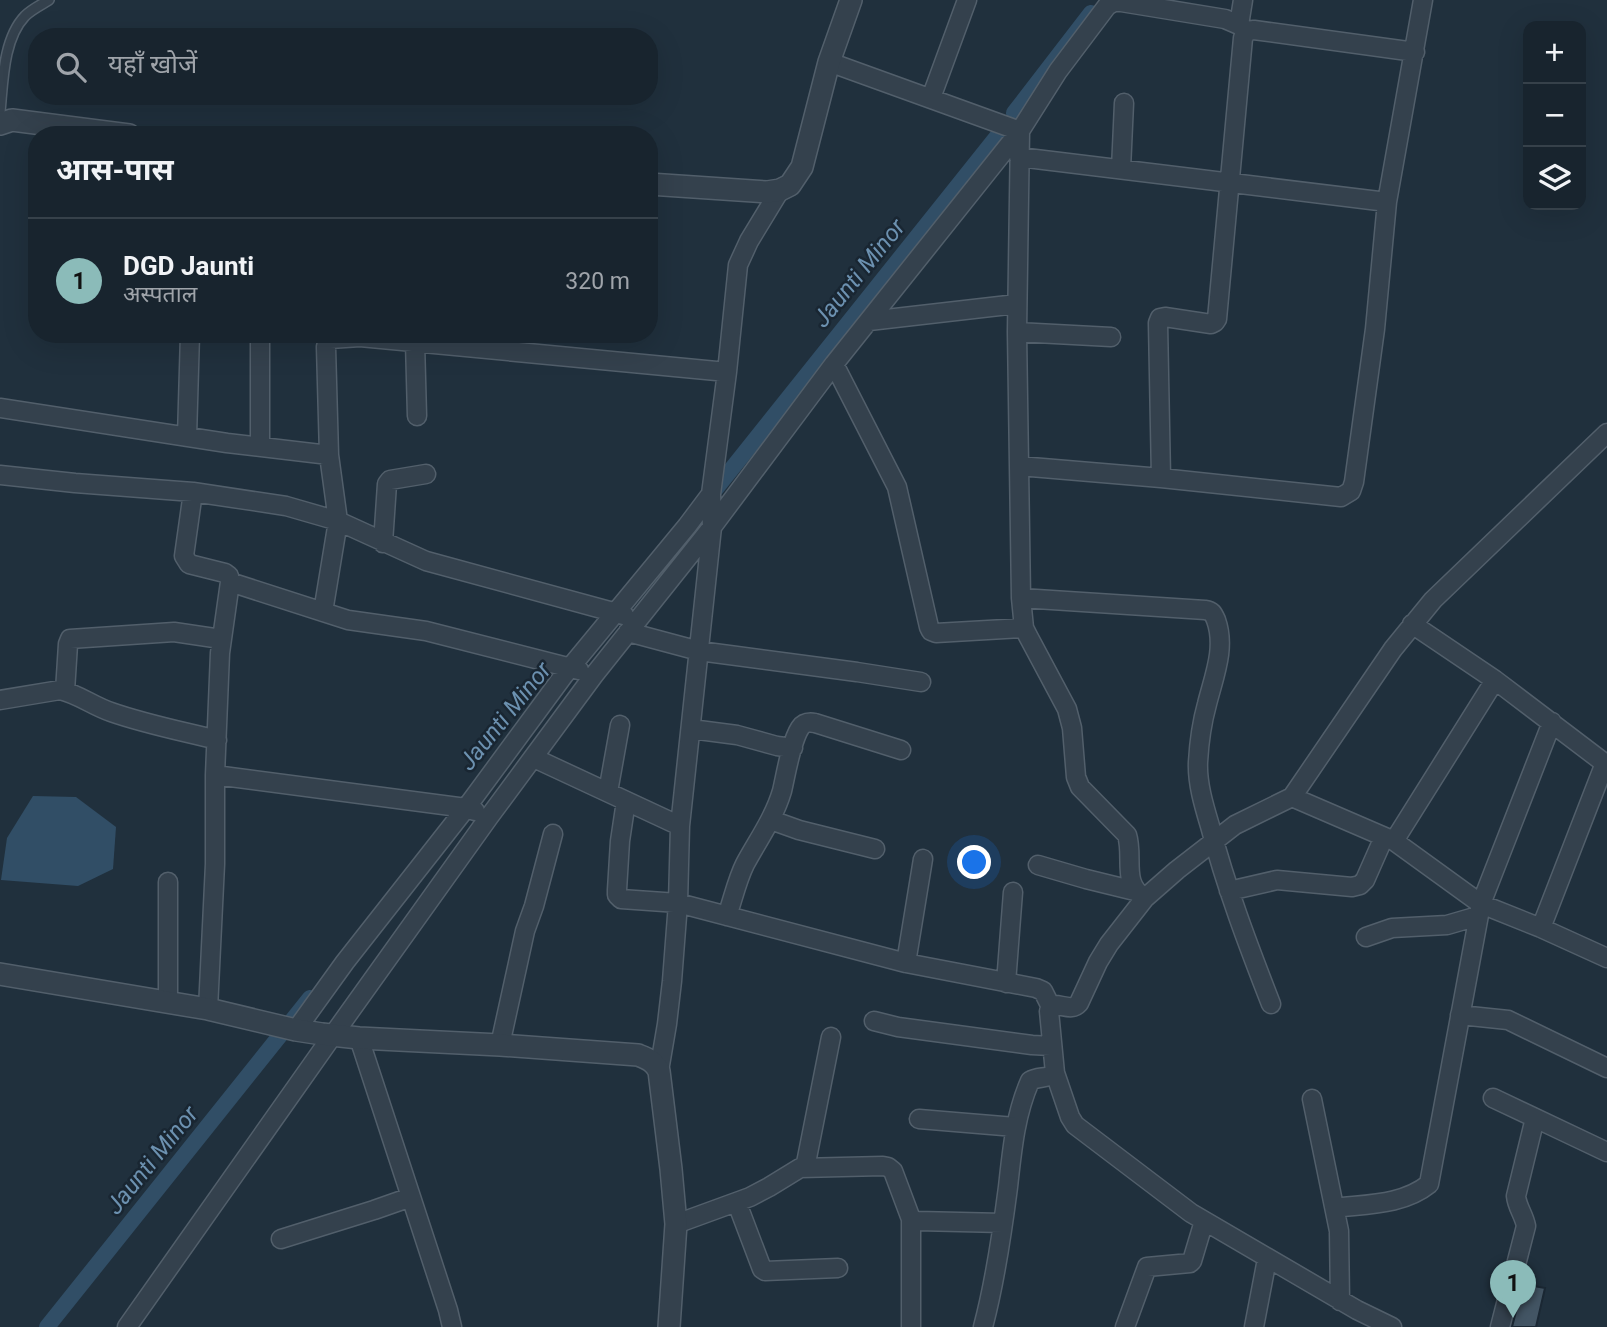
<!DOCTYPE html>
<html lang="hi">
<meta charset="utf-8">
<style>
:root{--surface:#18242e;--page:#25303a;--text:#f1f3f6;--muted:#9fa4aa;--line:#36414a;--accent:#8bbbb9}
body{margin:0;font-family:Roboto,"Noto Sans Devanagari",sans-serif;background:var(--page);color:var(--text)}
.controls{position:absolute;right:21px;top:21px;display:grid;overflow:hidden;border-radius:14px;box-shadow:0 7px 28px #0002}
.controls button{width:63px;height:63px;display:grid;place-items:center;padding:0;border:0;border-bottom:2px solid var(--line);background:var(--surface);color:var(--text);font:35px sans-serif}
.you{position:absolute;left:975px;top:863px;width:24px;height:24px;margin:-18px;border:5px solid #fff;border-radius:50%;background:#1a73e8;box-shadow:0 0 0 10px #1a73e833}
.badge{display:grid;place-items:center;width:46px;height:46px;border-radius:50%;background:var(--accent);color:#111;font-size:23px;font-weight:700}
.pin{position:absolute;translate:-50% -58px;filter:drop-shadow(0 2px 4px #0008)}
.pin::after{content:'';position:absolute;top:37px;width:24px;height:21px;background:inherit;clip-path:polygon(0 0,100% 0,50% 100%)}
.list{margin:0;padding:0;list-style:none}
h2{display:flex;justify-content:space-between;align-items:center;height:91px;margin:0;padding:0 28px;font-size:30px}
h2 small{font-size:23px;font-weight:400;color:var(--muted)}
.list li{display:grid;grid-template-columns:46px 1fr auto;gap:21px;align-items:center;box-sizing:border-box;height:126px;padding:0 28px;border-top:2px solid var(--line)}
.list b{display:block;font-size:26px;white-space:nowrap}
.list p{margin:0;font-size:23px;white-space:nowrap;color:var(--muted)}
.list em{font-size:23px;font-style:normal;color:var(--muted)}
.icon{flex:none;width:38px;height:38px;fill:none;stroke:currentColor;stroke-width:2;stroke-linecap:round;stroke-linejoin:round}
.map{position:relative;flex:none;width:1607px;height:1327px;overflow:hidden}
.search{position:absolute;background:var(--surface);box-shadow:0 7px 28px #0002;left:28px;top:28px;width:630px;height:77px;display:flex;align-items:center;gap:18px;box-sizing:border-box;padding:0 24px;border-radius:28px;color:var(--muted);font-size:26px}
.panel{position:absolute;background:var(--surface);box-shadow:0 7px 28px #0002;left:28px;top:126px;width:630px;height:217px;border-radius:28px}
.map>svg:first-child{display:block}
.water{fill:#314e66}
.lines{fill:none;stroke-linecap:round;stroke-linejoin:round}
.canal{stroke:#314e66;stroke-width:16}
.building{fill:#435564;stroke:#1b2834;stroke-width:2}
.service-casing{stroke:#525f6b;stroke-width:12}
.minor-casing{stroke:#525f6b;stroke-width:21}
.tertiary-casing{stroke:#525f6b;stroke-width:24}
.service{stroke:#34414d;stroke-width:9}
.minor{stroke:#34414d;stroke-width:18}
.tertiary{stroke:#34414d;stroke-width:21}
.labels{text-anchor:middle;stroke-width:5;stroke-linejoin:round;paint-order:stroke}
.water-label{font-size:24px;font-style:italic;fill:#6c91b0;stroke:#192632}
</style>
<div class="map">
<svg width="1607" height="1327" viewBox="0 0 1607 1327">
<rect width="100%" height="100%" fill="#20303d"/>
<path class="water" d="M33,796l43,1 40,30 -3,42 -35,17 -77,-6 6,-42z"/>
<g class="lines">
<path class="canal" d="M1014,113l77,-100
M710,496l289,-362
M47,1327l263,-329"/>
</g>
<path class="building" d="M1523,1284l22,4 -9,39h-24z"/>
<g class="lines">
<g class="service-casing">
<path id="service" d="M0,112c3,-30 3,-73 25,-96 7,-7 16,-11 24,-16"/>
</g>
<g class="minor-casing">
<path id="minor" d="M1239,25l4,-25
M829,62l191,69
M931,98l36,-98
M1020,131l-3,201 4,266 3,30 4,8 39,73 5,19 4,49 4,10 47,48c7,22 -6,49 18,63
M1019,157l368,45
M1121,169l3,-66
M869,321l148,-17
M1017,332l94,5
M260,334v112
M415,342l2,74
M834,364l63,123 32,140 2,4 5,2 88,-5
M0,408l227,35 102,12
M187,437l3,-103
M1019,466l142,12 180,19 10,-6 3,-9 21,-153 12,-127 36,-202
M0,475l75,8 118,9 93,14 52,15 88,40 198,54
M1161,478l-3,-155 2,-5 5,-1 46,7 4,-2 2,-3 26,-281 4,-7 7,-1 161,22
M193,492l-9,64 5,8 36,9 4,3 1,6 -10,71 -5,122v89l-7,145
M383,543l4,-59 3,-4 36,-6
M230,582l118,38 78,11 153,39
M1021,598l184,12c7,1 8,3 11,10 10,28 -2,56 -9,84 -5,18 -8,40 -9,58 -1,21 6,44 12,64 16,61 38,119 61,178
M323,612l15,-91 -9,-66 -3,-108 2,-7 2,-1 30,-2 367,35
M1412,624l83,56 112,85
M628,632l71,19 158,21 64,10
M65,691l3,-47 2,-5 104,-7 47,7
M0,700l60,-10c18,4 33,16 51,22 34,12 70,19 106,28
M691,729l46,6 40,11 16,2
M534,758l146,68
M215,775l251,33 9,3
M608,792l12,-67
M1292,797l102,44 87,63 60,24 66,30
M626,801l-6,40 -3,49v5l4,4 57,4 228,60 130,25 7,3 8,16
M771,820l28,10 76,19
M1394,841l101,-161
M1038,865l48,14 49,12
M168,882v121
M1229,891l48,-11 75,7 8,-2 5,-5 19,-43
M727,916c6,-17 10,-36 18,-52 13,-24 29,-46 37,-73 4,-17 9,-49 18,-63 4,-6 9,-6 15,-5l86,27
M1541,928l64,-165
M1366,937l26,-9 55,-3 31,-9
M906,963l17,-104
M1006,983l7,-91
M1460,1015l48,5 99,48
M874,1021l24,6 134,18 19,1
M296,1030l49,-68 121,-154 98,-133 123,-149 24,-32
M359,1038l89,272 4,17
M500,1045l25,-114 9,-25 19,-72
M659,1071l8,-47 5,-43 6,-78 2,-77 32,-299 -1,-33 16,-122 11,-107 11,-24 31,-51
M1055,1073l15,44 5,8 116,88 166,97 35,17
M1493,1098l114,54
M1312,1099l27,132 1,70
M919,1119l96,8
M805,1168l26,-131
M737,1203l25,66 3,2 73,-3
M1335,1208c32,-4 68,-3 94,-24l52,-280 71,-182
M676,1224l74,-27 19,-10 31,-19 83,-2 5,1 5,4 18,48 6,2 86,2
M281,1239l93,-29 37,-13
M127,1327l206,-292 156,-218 105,-142 118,-148 122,-163 186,-233 38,-60 49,-65 7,-4h7l104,17 14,6 8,6
M911,1327v-108
M983,1327c12,-45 19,-93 25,-140 4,-36 7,-72 22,-106 8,-5 19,-2 25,-8l-6,-62 5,-6c10,0 18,6 25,-2l19,-41 11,-18 36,-46 32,-28 58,-45 57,-28 101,-148 40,-49 174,-167
M1125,1327l22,-60 43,-4 2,-2 12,-40
M1254,1327l13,-68
M1500,1327l26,-101c-2,-11 -9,-19 -10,-30l19,-78"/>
</g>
<g class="tertiary-casing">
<path id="tertiary" d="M0,124l12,-4 117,15
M649,184l118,8 13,-2 10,-5 12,-18 27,-105 22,-62
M0,974l208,35 88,21 26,4 37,4 141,7 138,10c10,4 16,6 21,16l12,98 5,55 -7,103"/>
</g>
<use href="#service" class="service"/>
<use href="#minor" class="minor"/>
<use href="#tertiary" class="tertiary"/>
</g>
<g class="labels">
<g class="water-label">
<text transform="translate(859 273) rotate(-51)" y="8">Jaunti Minor</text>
<text transform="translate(505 716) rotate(-51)" y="8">Jaunti Minor</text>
<text transform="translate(152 1160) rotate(-51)" y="8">Jaunti Minor</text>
</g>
</g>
</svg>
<div class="controls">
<button>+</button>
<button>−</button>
<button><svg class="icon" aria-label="layers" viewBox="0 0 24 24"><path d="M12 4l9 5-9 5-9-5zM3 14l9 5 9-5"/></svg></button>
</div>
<div class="you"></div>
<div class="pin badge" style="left:1513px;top:1318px">1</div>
<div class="search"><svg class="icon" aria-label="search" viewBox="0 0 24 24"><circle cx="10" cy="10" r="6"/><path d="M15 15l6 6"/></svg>यहाँ खोजें</div>
<section class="panel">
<h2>आस-पास<small></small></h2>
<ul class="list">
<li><span class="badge">1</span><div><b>DGD Jaunti</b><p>अस्पताल</p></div><em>320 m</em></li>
</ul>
</section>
</div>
